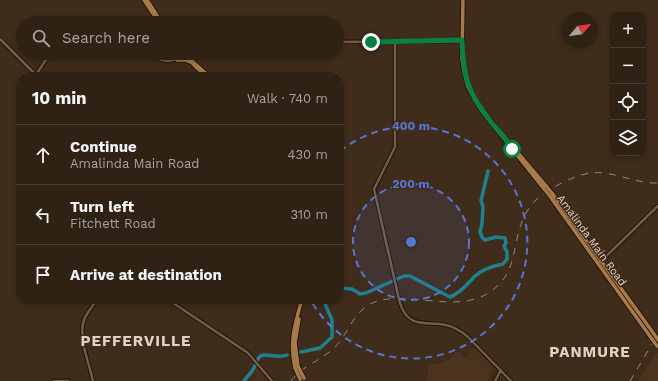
<!DOCTYPE html>
<meta charset="utf-8">
<style>
:root{--surface:#2f2114;--page:#37291d;--text:#f1f3f6;--muted:#a7a3a0;--line:#4a3e34}
body{margin:0;font-family:"Work Sans",sans-serif;background:var(--page);color:var(--text)}
.controls{position:absolute;right:12px;top:12px;display:grid;overflow:hidden;border-radius:8px;box-shadow:0 2px 6px #0003}
.controls button{width:36px;height:36px;display:grid;place-items:center;padding:0;border:0;border-bottom:1px solid var(--line);background:var(--surface);color:var(--text);font:20px sans-serif}
.compass{position:absolute;left:562px;top:12px;width:36px;height:36px;border-radius:50%;background:var(--surface);box-shadow:0 2px 6px #0003;rotate:61deg}
.stop{position:absolute;width:12px;height:12px;margin:-9px;border:3px solid #0b8043;border-radius:50%;background:#fff}
.stop.end{background:#0b8043;border-color:#fff;box-shadow:0 1px 4px #0008}
.list{margin:0;padding:0;list-style:none}
h2{display:flex;justify-content:space-between;align-items:center;height:52px;margin:0;padding:0 16px;font-size:17px}
h2 small{font-size:13px;font-weight:400;color:var(--muted)}
.list li{display:grid;grid-template-columns:26px 1fr auto;gap:12px;align-items:center;box-sizing:border-box;height:60px;padding:0 16px;border-top:1px solid var(--line)}
.list b{display:block;font-size:15px;white-space:nowrap}
.list p{margin:0;font-size:13px;white-space:nowrap;color:var(--muted)}
.list em{font-size:13px;font-style:normal;color:var(--muted)}
.icon{flex:none;width:22px;height:22px;fill:none;stroke:currentColor;stroke-width:2;stroke-linecap:round;stroke-linejoin:round}
.map{position:relative;flex:none;width:658px;height:381px;overflow:hidden}
.search{position:absolute;background:var(--surface);box-shadow:0 2px 6px #0003;left:16px;top:16px;width:328px;height:44px;display:flex;align-items:center;gap:10px;box-sizing:border-box;padding:0 14px;border-radius:22px;color:var(--muted);font-size:15px}
.panel{position:absolute;background:var(--surface);box-shadow:0 2px 6px #0003;left:16px;top:72px;width:328px;height:232px;border-radius:16px}
.map>svg:first-child{display:block}
.built{fill:#4c331d}
.lines{fill:none;stroke-linecap:round;stroke-linejoin:round}
.river{stroke:#1f808e;stroke-width:3.5}
.minor-casing{stroke:#251404;stroke-width:4.5}
.major-casing{stroke:#251404;stroke-width:5.5}
.minor{stroke:#725c4a;stroke-width:2.5}
.major{stroke:#a67a4a;stroke-width:3.5}
.rail{stroke:#968679;stroke-width:1;stroke-dasharray:7 7;stroke-linecap:butt}
.minor-bridge-casing{stroke:#251404;stroke-width:4.5;stroke-linecap:butt}
.major-bridge-casing{stroke:#251404;stroke-width:5.5;stroke-linecap:butt}
.minor-bridge{stroke:#725c4a;stroke-width:2.5}
.major-bridge{stroke:#a67a4a;stroke-width:3.5}
.route{stroke:#0b8043;stroke-width:5}
.ring{fill:none;stroke:#5776d4;stroke-width:2;stroke-dasharray:7 5}
.labels{text-anchor:middle;stroke-width:3;stroke-linejoin:round;paint-order:stroke}
.street-label{font-size:11px;fill:#dfd3c9;stroke:#3f2c1b}
.district-label{font-size:15px;font-weight:bold;letter-spacing:1px;fill:#dfd3c9;stroke:#3f2c1b}
.centre{fill:#5776d4;stroke:#3f2c1b;stroke-width:2}
.ring-label{font-size:12px;text-anchor:middle;font-weight:bold;fill:#5776d4;stroke:#3f2c1b;stroke-width:3;stroke-linejoin:round;paint-order:stroke}
</style>
<div class="map">
<svg width="658" height="381" viewBox="0 0 658 381">
<rect width="100%" height="100%" fill="#3f2c1b"/>
<path class="built" d="M474,348l19,19 -5,14h-61l1,-16 12,-2 10,-4 8,-8 7,7z
M656,351l2,3v27h-19z
M257,368l9,13h-12l3,-7 -2,-4z"/>
<g class="lines">
<path class="river" d="M339,288l13,1 8,5 6,-1 38,-17h6l40,21c11,-4 17,-13 24,-20 8,-8 19,-11 29,-13l4,-5v-7l-3,-6 2,-3 -1,-5 -9,-1 -11,3 -3,-3 -2,-5 2,-8 1,-18 -2,-5 7,-30
M301,352l19,-4 12,-11v-17l-9,-21
M244,381c3,-4 7,-8 10,-13 3,-5 3,-13 11,-13 8,0 15,3 22,0"/>
<g class="minor-casing">
<path id="minor" d="M0,39l38,38
M395,41v106l-21,42 24,106
M337,42l125,-1
M144,53c22,10 25,11 47,0
M161,59h9l15,-5
M36,75l9,-14 8,-8
M598,264l60,-58
M167,299l81,54 24,28
M400,303c8,26 26,18 46,22 9,2 15,6 22,12l43,44
M54,381h14
M93,381c-4,-18 -15,-44 -9,-61 3,-8 9,-15 14,-21
M495,381l6,-11"/>
</g>
<g class="major-casing">
<path id="major" d="M144,0l10,15
M147,0l15,23
M463,0l-1,59 2,12 4,16 14,24 62,78
M183,53l14,15 10,9
M187,53l6,9 17,15
M173,58l6,-5
M177,60h8l5,2
M518,153l29,34
M552,193l102,141
M549,195l103,144
M298,366l-3,-23 4,-24
M295,368c-6,-26 0,-44 7,-69"/>
</g>
<use href="#minor" class="minor"/>
<use href="#major" class="major"/>
<path class="rail" d="M291,381c11,-15 29,-20 43,-33 13,-12 17,-31 33,-42 30,-20 83,8 118,-11 35,-20 25,-48 39,-78 7,-15 18,-24 32,-31 11,-6 22,-11 34,-13 24,-3 44,11 68,10
M630,381l28,-47"/>
<g class="minor-bridge-casing">
<path id="minor-bridge" d="M398,295l2,8"/>
</g>
<g class="major-bridge-casing">
<path id="major-bridge" d="M547,187l5,6
M544,189l5,6
M654,334l4,6
M652,339l5,7
M298,366l6,12
M295,368l5,11"/>
</g>
<use href="#minor-bridge" class="minor-bridge"/>
<use href="#major-bridge" class="major-bridge"/>
</g>
<g class="lines">
<path class="route" d="M371,42l91,-2c1,38 6,53 29,82 7,9 16,17 21,27"/>
</g>
<circle cx="411" cy="242" r="58" fill="#5776d4" fill-opacity=".12"/>
<g class="ring">
<circle cx="411" cy="242" r="58"/>
<path d="M340 151A116 116 0 1 1 310 299"/>
</g>
<g class="labels">
<g class="street-label">
<text transform="translate(592 240) rotate(54)" y="4">Amalinda Main Road</text>
</g>
<g class="district-label">
<text x="136" y="346">PEFFERVILLE</text>
<text x="590" y="357">PANMURE</text>
</g>
</g>
<circle cx="411" cy="242" r="6" class="centre"/>
<g class="ring-label">
<text x="411" y="130">400 m</text>
<text x="411" y="188">200 m</text>
</g>
</svg>
<div class="controls">
<button>+</button>
<button>−</button>
<button><svg class="icon" aria-label="locate" viewBox="0 0 24 24"><circle cx="12" cy="12" r="6"/><path d="M12 2v4M12 18v4M2 12h4M18 12h4"/></svg></button>
<button><svg class="icon" aria-label="layers" viewBox="0 0 24 24"><path d="M12 4l9 5-9 5-9-5zM3 14l9 5 9-5"/></svg></button>
</div>
<svg class="compass" viewBox="-18 -18 36 36"><path d="M0-13l5 13h-10z" fill="#e53935"/><path d="M0 13l5-13h-10z" fill="#a7a3a0"/></svg>
<div class="stop" style="left:512px;top:149px"></div>
<div class="stop end" style="left:371px;top:42px"></div>
<div class="search"><svg class="icon" aria-label="search" viewBox="0 0 24 24"><circle cx="10" cy="10" r="6"/><path d="M15 15l6 6"/></svg>Search here</div>
<section class="panel">
<h2>10 min<small>Walk · 740 m</small></h2>
<ul class="list">
<li><svg class="icon" aria-label="ahead" viewBox="0 0 24 24"><path d="M12 20V5M6 11l6-6 6 6"/></svg><div><b>Continue</b><p>Amalinda Main Road</p></div><em>430 m</em></li>
<li><svg class="icon" aria-label="left" viewBox="0 0 24 24"><path d="M17 20v-9H6M10 6l-5 5 5 5"/></svg><div><b>Turn left</b><p>Fitchett Road</p></div><em>310 m</em></li>
<li><svg class="icon" aria-label="arrive" viewBox="0 0 24 24"><path d="M6 21V4h12l-3 4 3 4H6"/></svg><div><b>Arrive at destination</b></div></li>
</ul>
</section>
</div>
